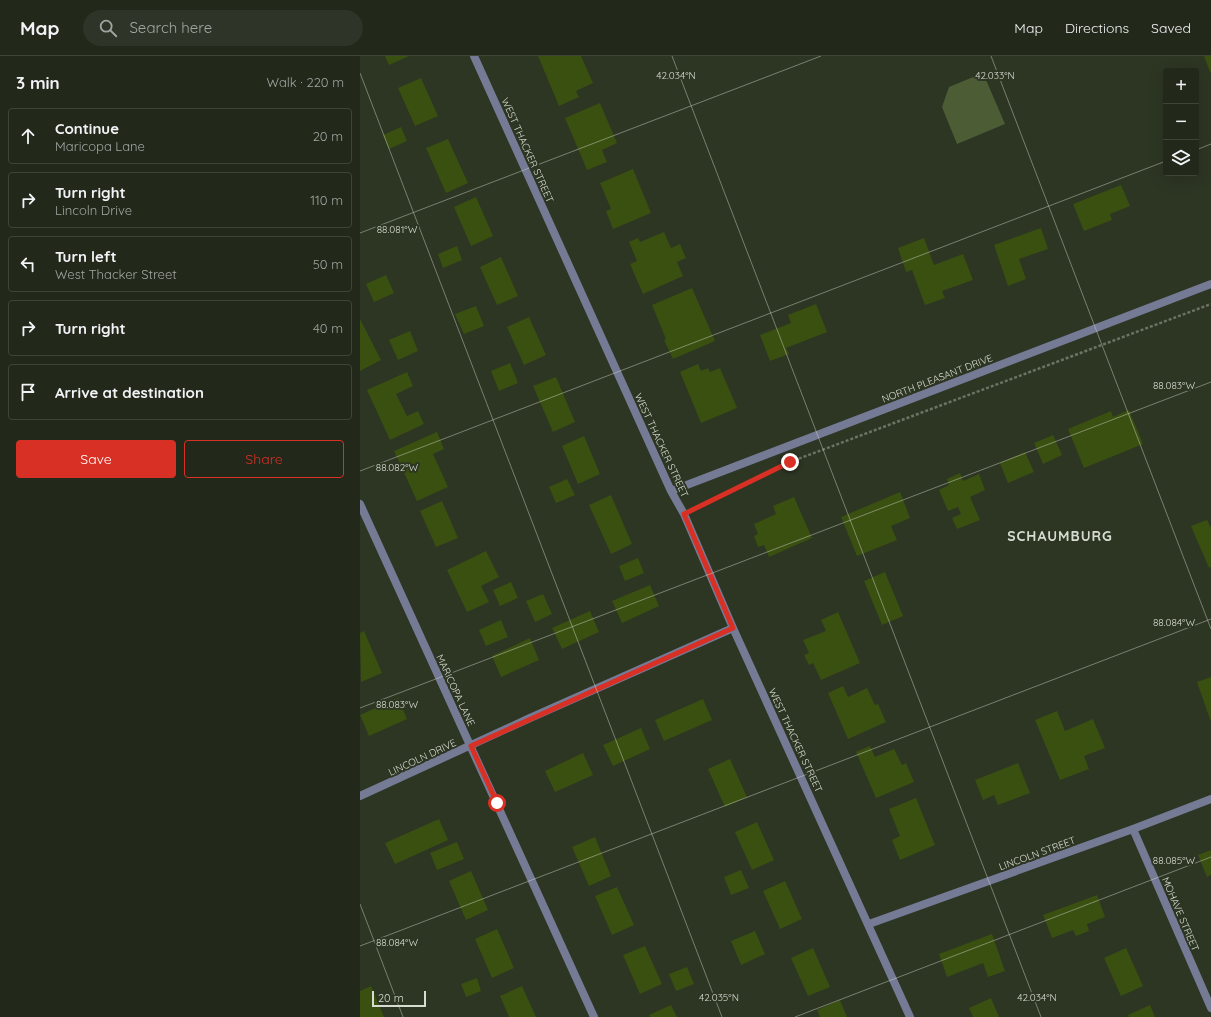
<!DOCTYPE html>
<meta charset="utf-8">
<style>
:root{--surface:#22281a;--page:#2e3427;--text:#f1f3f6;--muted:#a2a6a2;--line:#3f4439;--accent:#d93025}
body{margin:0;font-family:Quicksand,sans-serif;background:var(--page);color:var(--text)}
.controls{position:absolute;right:12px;top:12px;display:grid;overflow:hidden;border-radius:4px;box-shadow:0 4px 16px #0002}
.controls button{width:36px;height:36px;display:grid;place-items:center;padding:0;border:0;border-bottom:1px solid var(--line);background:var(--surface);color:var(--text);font:20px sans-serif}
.scale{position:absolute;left:12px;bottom:10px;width:54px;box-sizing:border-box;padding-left:4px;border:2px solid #d7dcd1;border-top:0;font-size:11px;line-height:14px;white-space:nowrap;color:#d7dcd1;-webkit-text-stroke:3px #2d3523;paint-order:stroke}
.stop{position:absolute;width:12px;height:12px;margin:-9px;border:3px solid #d93025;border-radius:50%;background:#fff}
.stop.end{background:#d93025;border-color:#fff;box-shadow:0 1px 4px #0008}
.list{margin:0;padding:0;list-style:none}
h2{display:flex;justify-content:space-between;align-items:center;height:52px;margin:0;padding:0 16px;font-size:17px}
h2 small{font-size:13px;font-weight:400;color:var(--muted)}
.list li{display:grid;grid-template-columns:26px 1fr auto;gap:12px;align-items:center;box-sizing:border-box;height:56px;margin:0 8px 8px;padding:0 8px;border:1px solid var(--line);border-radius:4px}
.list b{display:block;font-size:15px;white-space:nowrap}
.list p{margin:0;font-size:13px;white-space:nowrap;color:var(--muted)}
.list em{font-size:13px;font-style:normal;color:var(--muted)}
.actions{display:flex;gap:8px;padding:12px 16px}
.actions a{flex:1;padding:9px 0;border:1px solid var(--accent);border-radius:4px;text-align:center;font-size:14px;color:var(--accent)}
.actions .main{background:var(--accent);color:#fff}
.icon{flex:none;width:22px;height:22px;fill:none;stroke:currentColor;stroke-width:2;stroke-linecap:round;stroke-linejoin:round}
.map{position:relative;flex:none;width:851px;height:961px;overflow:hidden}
header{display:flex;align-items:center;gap:24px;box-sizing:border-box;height:56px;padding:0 20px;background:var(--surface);border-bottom:1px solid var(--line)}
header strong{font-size:19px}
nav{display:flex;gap:22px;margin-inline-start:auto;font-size:14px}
.search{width:280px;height:36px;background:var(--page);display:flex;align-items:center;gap:10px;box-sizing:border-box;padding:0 14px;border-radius:22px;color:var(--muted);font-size:15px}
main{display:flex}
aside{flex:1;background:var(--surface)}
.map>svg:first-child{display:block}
.green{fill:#4c5d36}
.building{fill:#3a5011}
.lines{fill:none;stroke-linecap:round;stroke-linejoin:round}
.path{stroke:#6c7364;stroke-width:2.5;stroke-dasharray:3 2;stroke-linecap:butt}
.minor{stroke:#757a95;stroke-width:8}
.route{stroke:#d93025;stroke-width:5}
.ticks{fill:none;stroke:#d7dcd1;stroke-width:1;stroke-opacity:0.45}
.labels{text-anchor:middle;stroke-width:4;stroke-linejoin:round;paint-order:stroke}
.street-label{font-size:10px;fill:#d7dcd1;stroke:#2d3523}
.district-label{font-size:14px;font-weight:bold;letter-spacing:1px;fill:#d7dcd1;stroke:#2d3523}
.ticks-label{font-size:10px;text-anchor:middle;fill:#d7dcd1;stroke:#2d3523;stroke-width:4;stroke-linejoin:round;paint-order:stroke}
</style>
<header>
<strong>Map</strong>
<div class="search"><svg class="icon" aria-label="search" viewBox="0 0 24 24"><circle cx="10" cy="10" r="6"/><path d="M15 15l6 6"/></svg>Search here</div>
<nav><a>Map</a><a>Directions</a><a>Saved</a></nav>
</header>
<main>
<aside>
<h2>3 min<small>Walk · 220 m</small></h2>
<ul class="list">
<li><svg class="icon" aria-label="ahead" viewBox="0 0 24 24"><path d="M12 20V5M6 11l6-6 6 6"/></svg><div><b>Continue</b><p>Maricopa Lane</p></div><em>20 m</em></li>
<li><svg class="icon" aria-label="right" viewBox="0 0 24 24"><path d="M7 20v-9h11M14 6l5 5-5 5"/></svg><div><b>Turn right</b><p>Lincoln Drive</p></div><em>110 m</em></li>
<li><svg class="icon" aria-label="left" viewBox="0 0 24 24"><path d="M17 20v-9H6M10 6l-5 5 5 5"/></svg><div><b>Turn left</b><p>West Thacker Street</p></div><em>50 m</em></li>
<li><svg class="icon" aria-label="right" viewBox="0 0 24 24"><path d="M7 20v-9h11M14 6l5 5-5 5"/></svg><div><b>Turn right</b></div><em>40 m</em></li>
<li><svg class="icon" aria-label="arrive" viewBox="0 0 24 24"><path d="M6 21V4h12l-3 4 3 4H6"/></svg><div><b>Arrive at destination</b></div></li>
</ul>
<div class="actions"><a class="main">Save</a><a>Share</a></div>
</aside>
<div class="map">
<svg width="851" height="961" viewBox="0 0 851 961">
<rect width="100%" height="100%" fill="#2d3523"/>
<path class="green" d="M623,17l22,51 -48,20 -15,-37 7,-20z"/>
<path class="building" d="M25,0h24l-20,9z
M178,0h43l12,27 -17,8 3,6 -20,9z
M844,0h7v18z
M61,22l17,38 -23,10 -17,-38z
M240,47l17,40 -15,7 5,12 -20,8 -22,-52z
M41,71l6,14 -18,8 -6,-14z
M88,83l20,44 -22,10 -20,-45z
M273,113l18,44 -38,16 -7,-18 5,-2 -11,-26z
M761,129l9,21 -20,8 2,6 -28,11 -11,-27z
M116,141l17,39 -22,10 -17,-39z
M681,172l7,21 -29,10 7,20 -18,7 -14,-41z
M304,176l7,16 9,-4 6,14 -9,4 6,14 -40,18 -13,-30 7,-3 -8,-19 9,-4 2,4z
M564,182l10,27 29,-11 10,26 -31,11 3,7 -20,7 -13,-35 -6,2 -8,-24z
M97,190l5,14 -19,8 -5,-14z
M141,201l17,39 -21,9 -17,-38z
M26,219l8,18 -20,9 -8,-18z
M332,232l23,53 -42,18 -9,-19 2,-1 -14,-34z
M456,248l11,28 -41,16 3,6 -19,7 -10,-26 31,-12 -3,-8z
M116,250l8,20 -20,8 -9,-20z
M169,261l17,38 -22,10 -17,-38z
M0,263l21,41 -21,11z
M50,275l8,20 -20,9 -9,-20z
M150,307l8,20 -19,8 -8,-20z
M338,308l3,7 7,-3 2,4 10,-4 17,40 -36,15 -21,-51z
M47,316l6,14 -17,8 11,22 11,-5 6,13 -34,16 -23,-50z
M196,321l19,45 -22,10 -20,-46z
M769,354l14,34 -59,24 -16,-39 43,-18 2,6z
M77,376l7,17 -11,5 15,33 -31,14 -23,-50z
M693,379l9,20 -19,9 -9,-21z
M224,380l16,38 -22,10 -16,-38z
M665,396l9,20 -26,11 -8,-20z
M600,417l3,8 16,-7 6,16 -15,7 10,23 -23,9 -5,-11 9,-4 -3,-7 -10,4 -9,-21 10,-5 -2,-6z
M207,423l8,16 -19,8 -7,-16z
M540,436l10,26 -19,8 6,14 -40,16 -16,-39z
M251,439l21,49 -21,10 -22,-49z
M434,441l18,41 -43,19 -5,-12 -6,2 -4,-11 4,-2 -4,-10 22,-10 -3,-8z
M82,445l16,37 -22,9 -16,-36z
M847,464l4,8v39l-2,1 -18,-42z
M126,495l13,26 -18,9 8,16 -22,10 -20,-42z
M278,502l6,15 -19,8 -6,-15z
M525,516l18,44 -21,9 -18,-44z
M151,526l7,16 -18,8 -7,-16z
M290,529l9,21 -37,17 -10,-22z
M183,538l9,20 -17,8 -9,-21z
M230,555l9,21 -37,17 -10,-21z
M478,556l22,51 -39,17 -8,-17 -4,2 -5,-10 5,-2 -6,-13 23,-9 -5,-11z
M141,564l7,17 -22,9 -7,-16z
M4,575l18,42 -21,9 -1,-49z
M170,582l9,22 -38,17 -9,-21z
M851,621v45l-14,-40z
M483,630l5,11 19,-9 8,17 3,-1 8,18 -38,17 -20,-46z
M38,642l9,21 -38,17 -9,-21z
M343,643l9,21 -48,21 -9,-21z
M697,655l8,20 28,-12 12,29 -21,8 5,13 -29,11 -25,-60z
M281,672l9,21 -37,17 -10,-21z
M510,690l5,11 19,-8 8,16 4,-2 8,19 -38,16 -20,-46z
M223,697l10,22 -38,17 -10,-21z
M370,703l17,38 -22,10 -17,-38z
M658,707l12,30 -32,12 -4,-10 -11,5 -8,-20z
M556,742l19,47 -35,15 -8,-20 8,-4 -11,-27z
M79,763l9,21 -53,24 -10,-21z
M397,766l17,38 -22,10 -17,-38z
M235,781l16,39 -22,10 -17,-39z
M97,786l7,17 -27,11 -7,-17z
M851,794v25l-4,2 -9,-22z
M381,814l8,18 -18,7 -7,-18z
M111,815l17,39 -22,10 -17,-39z
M425,825l17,38 -22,10 -17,-38z
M257,831l17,38 -22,10 -17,-39z
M737,839l8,22 -18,7 2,7 -13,5 -3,-6 -21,8 -9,-23z
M137,873l17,39 -22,10 -17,-39z
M395,875l10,23 -24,11 -10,-24z
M632,878l13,37 -17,6 -5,-14 -36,14 -8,-23z
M285,890l17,38 -22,10 -17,-39z
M453,892l17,39 -22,9 -17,-38z
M766,892l17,38 -22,10 -17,-38z
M327,911l7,17 -18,7 -7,-17z
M117,922l4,13 -15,6 -5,-13z
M11,930l13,31h-24v-26z
M162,930l14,31h-27l-9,-21z
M631,942l8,19h-26l-4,-9z
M480,944l7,17h-27l-3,-7z
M311,949l6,12h-27l-1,-2z
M790,949l5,12h-26l-1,-2z"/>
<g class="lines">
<path class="path" d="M335,452l95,-46 421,-158"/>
<path class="minor" d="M114,0l197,435 13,23 49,114 177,389
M311,435l540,-207
M0,448l234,513
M0,740l170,-78 203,-90
M773,773l78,179
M509,868l264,-95 78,-30"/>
</g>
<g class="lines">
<path class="route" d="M137,747l-26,-57 262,-118 -49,-114 106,-52"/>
</g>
<path class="ticks" d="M312,0l369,961M631,0l220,573M0,17l362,944M836,94l15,-6M0,177l461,-177M0,415l806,-310M0,652l851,-326M0,848l43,113M0,890l851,-327M435,961l416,-160"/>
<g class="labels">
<g class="street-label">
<text transform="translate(168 94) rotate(66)" y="4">WEST THACKER STREET</text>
<text transform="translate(577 322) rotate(-21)" y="4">NORTH PLEASANT DRIVE</text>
<text transform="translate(302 389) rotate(65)" y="4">WEST THACKER STREET</text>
<text transform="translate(96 634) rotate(65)" y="4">MARICOPA LANE</text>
<text transform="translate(436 684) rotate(65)" y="4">WEST THACKER STREET</text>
<text transform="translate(62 701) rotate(-25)" y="4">LINCOLN DRIVE</text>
<text transform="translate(677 797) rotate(-20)" y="4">LINCOLN STREET</text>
<text transform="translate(821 858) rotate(67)" y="4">MOHAVE STREET</text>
</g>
<g class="district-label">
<text x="700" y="485">SCHAUMBURG</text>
</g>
</g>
<g class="ticks-label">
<text x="316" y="23">42.034°N</text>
<text x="635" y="23">42.033°N</text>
<text x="37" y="177">88.081°W</text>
<text x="814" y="333">88.083°W</text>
<text x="37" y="415">88.082°W</text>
<text x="814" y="570">88.084°W</text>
<text x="37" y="652">88.083°W</text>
<text x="814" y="808">88.085°W</text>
<text x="37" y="890">88.084°W</text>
<text x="359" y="945">42.035°N</text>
<text x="677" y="945">42.034°N</text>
</g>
</svg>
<div class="controls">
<button>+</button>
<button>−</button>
<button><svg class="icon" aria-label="layers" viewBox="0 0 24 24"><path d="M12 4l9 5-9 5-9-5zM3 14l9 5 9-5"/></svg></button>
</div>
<div class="scale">20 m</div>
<div class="stop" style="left:137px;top:747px"></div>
<div class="stop end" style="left:430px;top:406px"></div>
</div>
</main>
